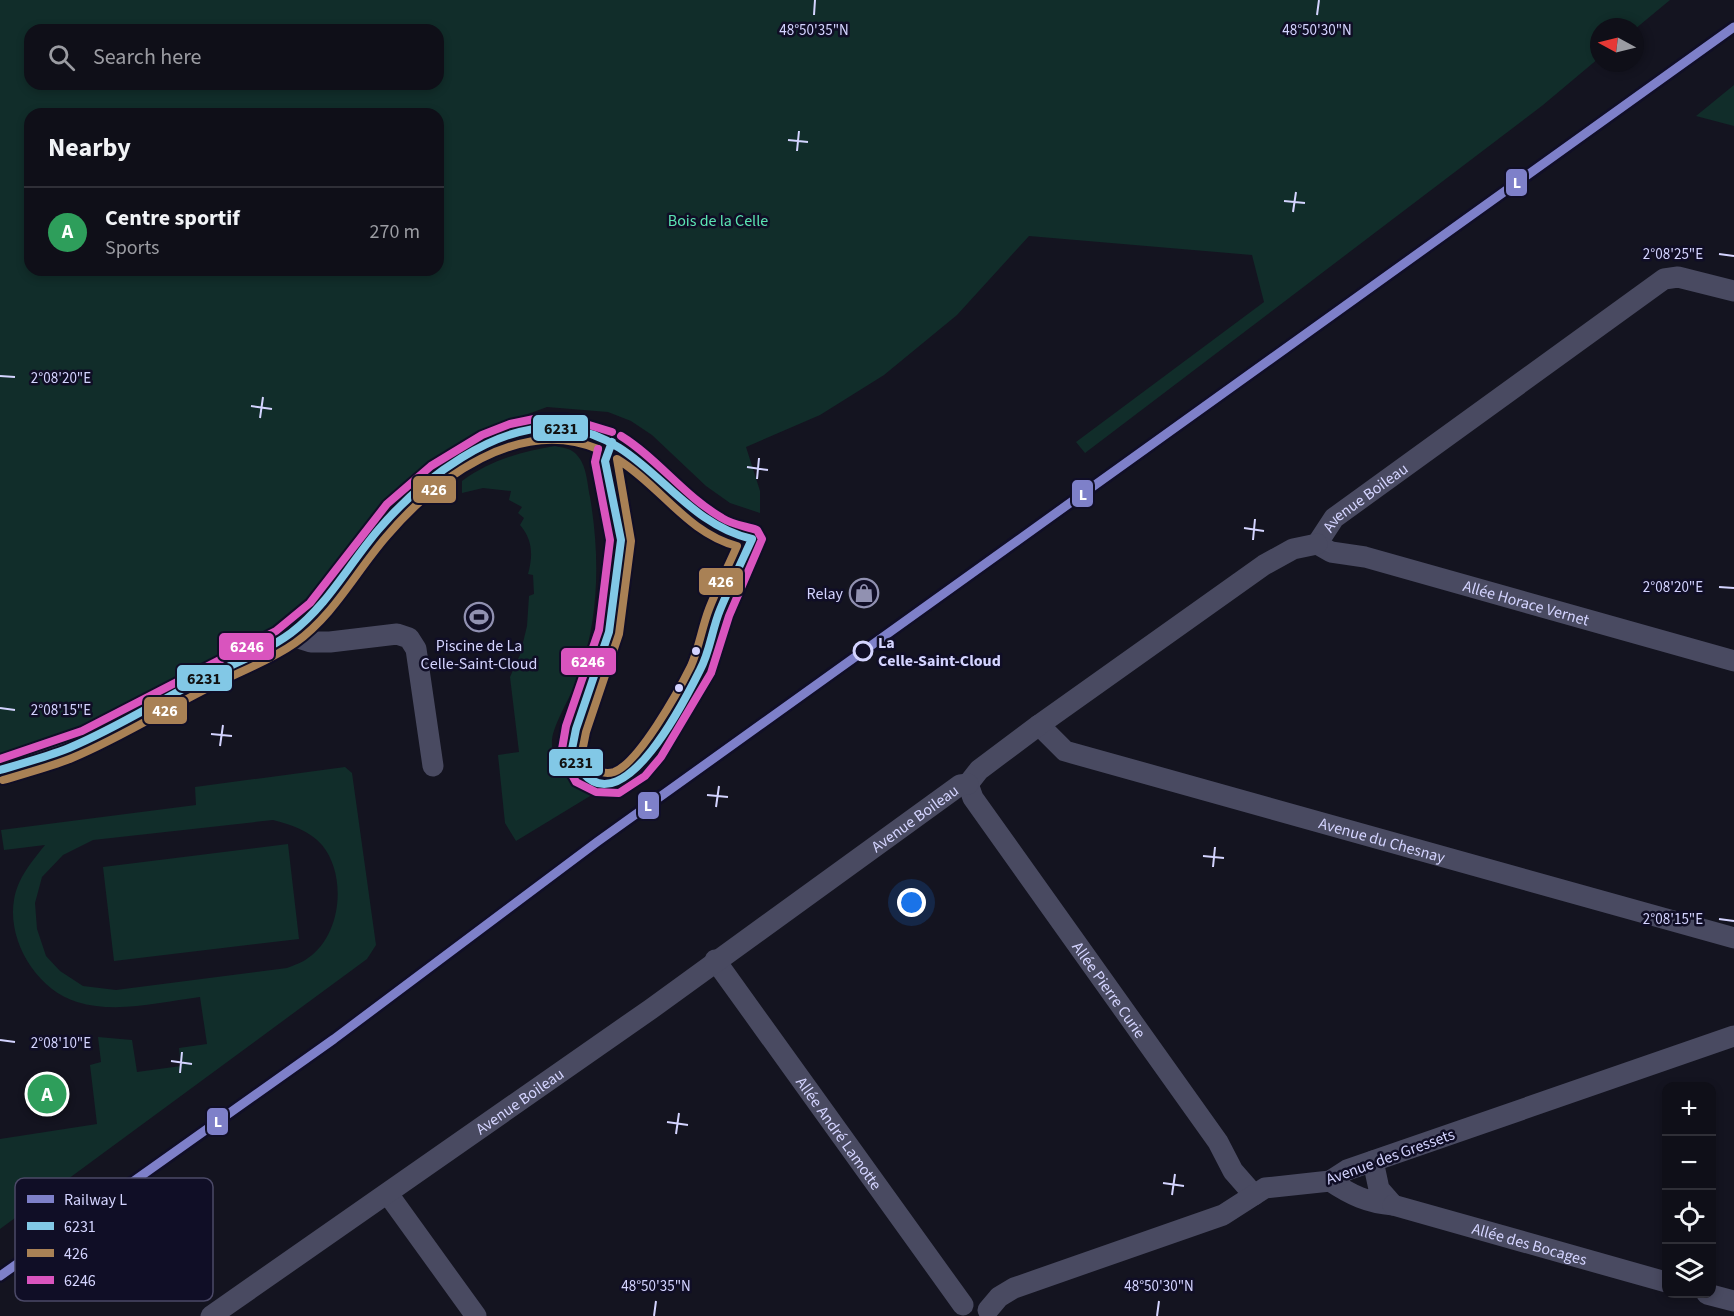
<!DOCTYPE html>
<meta charset="utf-8">
<style>
:root{--surface:#0f0f18;--page:#1d1d25;--text:#f1f3f6;--muted:#9b9ca2;--line:#2f2f37;--accent:#7c3aed}
body{margin:0;font-family:"Source Sans 3",sans-serif;background:var(--page);color:var(--text)}
.controls{position:absolute;right:18px;bottom:18px;display:grid;overflow:hidden;border-radius:12px;box-shadow:0 3px 9px #0003}
.controls button{width:54px;height:54px;display:grid;place-items:center;padding:0;border:0;border-bottom:2px solid var(--line);background:var(--surface);color:var(--text);font:30px sans-serif}
.compass{position:absolute;left:1590px;top:18px;width:54px;height:54px;border-radius:50%;background:var(--surface);box-shadow:0 3px 9px #0003;rotate:277deg}
.you{position:absolute;left:912px;top:903px;width:21px;height:21px;margin:-15px;border:4px solid #fff;border-radius:50%;background:#1a73e8;box-shadow:0 0 0 9px #1a73e833}
.badge{display:grid;place-items:center;width:39px;height:39px;border-radius:50%;background:var(--accent);color:#fff;font-size:20px;font-weight:700}
.pin{position:absolute;translate:-50% -50%;border:3px solid #fff;box-shadow:0 2px 6px #0006}
.list{margin:0;padding:0;list-style:none}
h2{display:flex;justify-content:space-between;align-items:center;height:78px;margin:0;padding:0 24px;font-size:26px}
h2 small{font-size:20px;font-weight:400;color:var(--muted)}
.list li{display:grid;grid-template-columns:39px 1fr auto;gap:18px;align-items:center;box-sizing:border-box;height:90px;padding:0 24px;border-top:2px solid var(--line)}
.list b{display:block;font-size:22px;white-space:nowrap}
.list p{margin:0;font-size:20px;white-space:nowrap;color:var(--muted)}
.list em{font-size:20px;font-style:normal;color:var(--muted)}
.icon{flex:none;width:33px;height:33px;fill:none;stroke:currentColor;stroke-width:2;stroke-linecap:round;stroke-linejoin:round}
.map{position:relative;flex:none;width:1734px;height:1316px;overflow:hidden}
.search{position:absolute;background:var(--surface);box-shadow:0 3px 9px #0003;left:24px;top:24px;width:420px;height:66px;display:flex;align-items:center;gap:15px;box-sizing:border-box;padding:0 21px;border-radius:18px;color:var(--muted);font-size:22px}
.panel{position:absolute;background:var(--surface);box-shadow:0 3px 9px #0003;left:24px;top:108px;width:420px;height:168px;border-radius:18px}
.map>svg:first-child{display:block}
.green{fill:#112d2a;fill-rule:evenodd}
.lines{fill:none;stroke-linecap:round;stroke-linejoin:round}
.minor{stroke:#494a61;stroke-width:21}
.bus-1-casing{stroke:#100e26;stroke-width:12}
.bus-2-casing{stroke:#100e26;stroke-width:12}
.bus-3-casing{stroke:#100e26;stroke-width:12}
.bus-1{stroke:#82c8e6;stroke-width:8}
.bus-2{stroke:#a98155;stroke-width:8}
.bus-3{stroke:#d954be;stroke-width:8}
.rail-1-casing{stroke:#100e26;stroke-width:14}
.rail-1{stroke:#7e80c9;stroke-width:9}
.ticks{fill:none;stroke:#d4d4ff;stroke-width:2}
.bus-dot{fill:#d4d4ff;stroke:#100e26;stroke-width:2}
.stop-dot{fill:#100e26;stroke:#d4d4ff;stroke-width:3}
.labels{text-anchor:middle;stroke-width:5;stroke-linejoin:round;paint-order:stroke}
.park-label{font-size:16px;fill:#5be4b2;stroke:#100e26}
.street-label{font-size:16px;fill:#d4d4ff;stroke:#100e26}
.poi-label{font-size:16px;fill:#d4d4ff;stroke:#100e26;text-anchor:end}
.stop-label{font-size:16px;font-weight:bold;fill:#d4d4ff;stroke:#100e26;text-anchor:start}
.key{fill:#100e26;stroke:#4b4967;stroke-width:1.5}
.key-label{font-size:16px;fill:#d4d4ff}
.ticks-label{font-size:15px;text-anchor:middle;fill:#d4d4ff;stroke:#100e26;stroke-width:5;stroke-linejoin:round;paint-order:stroke}
.line-badge{stroke:#100e26;stroke-width:2}
.badge-label{font-size:16px;text-anchor:middle;font-weight:bold;fill:#fff}
.pale-badge-label{font-size:16px;text-anchor:middle;font-weight:bold;fill:#111}
</style>
<div class="map">
<svg width="1734" height="1316" viewBox="0 0 1734 1316">
<rect width="100%" height="100%" fill="#141420"/>
<path class="green" d="M0,0h1670l-35,29 -36,-2v31l-56,47 -458,348 -9,-11 188,-140 -12,-47 -223,-19 -72,79 -73,60 -64,40 -74,32 14,44v22l-30,-10 -24,-17 -54,-51 -21,-14 -23,-9 -61,-5 -66,24 -52,39 -58,51 -57,80 -54,43 -193,101 -67,13zM30,30h408v54h-408zM30,114h408v156h-408z
M1734,85v41l-38,-10z
M555,446c8,2 15,2 21,8 11,11 11,29 14,43 10,60 9,118 -10,176 -6,18 -27,51 -28,67 -2,29 21,42 43,53l-79,48 -11,-18 -7,-68 21,-3 -9,-75 10,-22 7,-29 2,-30 5,-2 -1,-19 -5,-1c5,-18 5,-34 -8,-49l4,-7 -6,-5 4,-6 -13,-7 2,-9 -28,-3 -21,5v-12c29,-21 58,-29 93,-35z
M345,767l7,6 24,172 -9,14 -367,270v-90l97,-15 -7,-59 11,-3 -3,-25 34,3 5,32 44,-6 -2,-18 28,-4 -7,-47c-40,5 -83,17 -123,5 -40,-12 -70,-61 -63,-102 4,-23 17,-37 31,-55l-41,5 -3,-20 195,-25 -1,-18zM273,820c17,4 37,11 49,25 25,30 20,90 -14,113 -6,5 -14,7 -21,10l-171,22 -33,-4 -23,-15 -14,-15 -9,-27 -2,-26 7,-26 21,-22 30,-15z
M288,844l11,95 -185,22 -11,-94z"/>
<g class="lines">
<g class="minor">
<path id="s1" d="M1317,544l17,-26 330,-239 14,-2 56,14"/>
<path id="s2" d="M1317,544l14,8 34,5 369,104"/>
<path id="s3" d="M1039,725l26,26 669,187"/>
<path d="M0,770l70,-22 219,-113 22,7h19l67,-8 12,4 7,11 17,117"/>
<path id="s4" d="M968,784l5,14 245,344 15,29 21,24"/>
<path d="M968,784l11,-14 60,-45 225,-160 29,-16 24,-5"/>
<path id="s5" d="M715,960l248,345"/>
<path d="M1330,1181c21,14 38,22 63,24l-14,-16 -6,-28"/>
<path d="M388,1194l88,122"/>
<path id="s6" d="M1393,1205l273,77"/>
<path d="M1707,1294l27,7"/>
<path d="M988,1310l11,-13 15,-9 209,-73 42,-27 65,-7 17,-11 387,-134"/>
<path id="s7" d="M211,1316l440,-307 309,-224 8,-1"/>
</g>
<g class="bus-1-casing">
<path id="bus-1" d="M612,442l-7,19 16,79 -12,92 -33,97 -5,25c4,6 7,14 12,19 42,48 103,-75 117,-103 10,-18 12,-41 20,-60 10,-24 21,-47 32,-71
M0,770c23,-7 47,-13 69,-22 48,-20 91,-48 137,-71 29,-14 59,-25 85,-44 37,-28 58,-69 88,-104 41,-48 117,-108 185,-101 81,8 111,93 188,111"/>
</g>
<g class="bus-2-casing">
<path id="bus-2" d="M617,459c43,26 70,74 120,87 -9,21 -20,42 -28,63 -7,18 -10,39 -18,57 -12,24 -52,97 -77,106 -16,5 -25,-9 -32,-20l4,-20 33,-98 12,-93z
M3,780c23,-7 47,-13 69,-22 48,-20 92,-48 138,-71 28,-15 58,-25 85,-44 39,-28 60,-70 91,-106 50,-59 133,-121 212,-88"/>
</g>
<g class="bus-3-casing">
<path id="bus-3" d="M598,449l-3,13 15,78 -11,90 -33,96 -5,29 15,27 20,10 23,1 26,-17 16,-19 50,-84 18,-57 33,-77 -5,-9c-12,-4 -24,-5 -35,-12 -38,-22 -64,-59 -101,-82
M0,759l82,-28 194,-100 34,-28 77,-99 44,-38 51,-31 28,-11 29,-6h27l46,14"/>
</g>
<use href="#bus-1" class="bus-1"/>
<use href="#bus-2" class="bus-2"/>
<use href="#bus-3" class="bus-3"/>
<g class="rail-1-casing">
<path id="rail-1" d="M0,1276l334,-237 263,-197 1137,-815"/>
</g>
<use href="#rail-1" class="rail-1"/>
</g>
<path class="ticks" d="M814,15l1,-15M1317,15l2,-15M788,140l20,2M797,151l2,-20M1284,201l21,2M1293,212l3,-20M1719,254l15,2M0,376l15,1M251,406l21,3M260,418l3,-21M747,467l21,3M757,479l2,-21M1244,528l20,3M1253,540l2,-21M1719,587l15,1M0,708l15,2M211,734l21,2M220,746l3,-21M707,795l21,2M716,807l3,-21M1203,856l21,2M1213,867l2,-20M1719,919l15,2M0,1040l15,2M171,1061l21,3M180,1073l2,-21M667,1122l21,3M676,1134l3,-21M1163,1183l21,3M1172,1195l3,-21M654,1316l2,-15M1157,1316l2,-15"/>
<defs>
<g id="shop-ring" transform="scale(1.5)"><circle r="9.5" fill="#100e26" stroke="#9191b1" stroke-width="1.5"/><path d="M-5-2.5h2.3a2.7 3.5 0 0 1 5.4 0H5L5.5 6h-11ZM-1.5-2.5h3a1.5 2.3 0 0 0-3 0Z" fill="#9191b1"/></g>
<g id="stadium-ring" transform="scale(1.5)"><circle r="9.5" fill="#100e26" stroke="#9191b1" stroke-width="1.5"/><path d="M0-5a6.5 5 0 1 0 0 10a6.5 5 0 1 0 0-10ZM-3.5-1.8h7v3.6h-7Z" fill="#9191b1"/></g>
</defs>
<g fill-rule="evenodd">
<use href="#shop-ring" x="864" y="593"/>
<use href="#stadium-ring" x="479" y="617"/>
</g>
<g class="bus-dot">
<circle cx="696" cy="651" r="5"/>
<circle cx="679" cy="688" r="5"/>
</g>
<circle class="stop-dot" cx="863" cy="651" r="9"/>
<g class="labels">
<g class="park-label">
<text x="718" y="226">Bois de la Celle</text>
</g>
<g class="street-label">
<text dy="6" stroke="none"><textPath href="#s1" startOffset="68">Avenue Boileau</textPath></text>
<text dy="6" stroke="none"><textPath href="#s2" startOffset="218">Allée Horace Vernet</textPath></text>
<text dy="6" stroke="none"><textPath href="#s7" startOffset="862">Avenue Boileau</textPath></text>
<text dy="6" stroke="none"><textPath href="#s3" startOffset="366">Avenue du Chesnay</textPath></text>
<text dy="6" stroke="none"><textPath href="#s4" startOffset="250">Allée Pierre Curie</textPath></text>
<text dy="6" stroke="none"><textPath href="#s7" startOffset="376">Avenue Boileau</textPath></text>
<text dy="6" stroke="none"><textPath href="#s5" startOffset="213">Allée André Lamotte</textPath></text>
<text transform="translate(1390 1156) rotate(-20)" y="6">Avenue des Gressets</text>
<text dy="6" stroke="none"><textPath href="#s6" startOffset="142">Allée des Bocages</textPath></text>
</g>
<g class="poi-label">
<text x="843" y="599">Relay</text>
<text x="479" y="651" text-anchor="middle">Piscine de La<tspan x="479" dy="18">Celle-Saint-Cloud</tspan></text>
</g>
<g class="stop-label">
<text x="878" y="648">La<tspan x="878" dy="18">Celle-Saint-Cloud</tspan></text>
</g>
</g>
<rect x="15" y="1178" width="198" height="123" rx="9" class="key"/>
<rect x="27" y="1195" width="27" height="8" fill="#7e80c9"/>
<rect x="27" y="1222" width="27" height="8" fill="#82c8e6"/>
<rect x="27" y="1249" width="27" height="8" fill="#a98155"/>
<rect x="27" y="1276" width="27" height="8" fill="#d954be"/>
<g class="key-label">
<text x="64" y="1205">Railway L</text>
<text x="64" y="1232">6231</text>
<text x="64" y="1259">426</text>
<text x="64" y="1286">6246</text>
</g>
<g class="ticks-label">
<text x="814" y="35">48°50'35"N</text>
<text x="1317" y="35">48°50'30"N</text>
<text x="1673" y="259">2°08'25"E</text>
<text x="61" y="383">2°08'20"E</text>
<text x="1673" y="592">2°08'20"E</text>
<text x="61" y="715">2°08'15"E</text>
<text x="1673" y="924">2°08'15"E</text>
<text x="61" y="1048">2°08'10"E</text>
<text x="656" y="1291">48°50'35"N</text>
<text x="1159" y="1291">48°50'30"N</text>
</g>
<g class="line-badge">
<rect x="1505" y="168" width="23" height="29" rx="6" fill="#7e80c9"/>
<rect x="532" y="414" width="57" height="28" rx="6" fill="#82c8e6"/>
<rect x="412" y="475" width="45" height="29" rx="6" fill="#a98155"/>
<rect x="1071" y="479" width="23" height="29" rx="6" fill="#7e80c9"/>
<rect x="698" y="567" width="46" height="29" rx="6" fill="#a98155"/>
<rect x="218" y="632" width="57" height="29" rx="6" fill="#d954be"/>
<rect x="560" y="647" width="57" height="29" rx="6" fill="#d954be"/>
<rect x="176" y="664" width="57" height="28" rx="6" fill="#82c8e6"/>
<rect x="143" y="696" width="45" height="29" rx="6" fill="#a98155"/>
<rect x="548" y="748" width="56" height="29" rx="6" fill="#82c8e6"/>
<rect x="637" y="791" width="23" height="29" rx="6" fill="#7e80c9"/>
<rect x="206" y="1107" width="23" height="29" rx="6" fill="#7e80c9"/>
</g>
<g class="badge-label">
<text x="1517" y="188">L</text>
<text x="434" y="495">426</text>
<text x="1083" y="500">L</text>
<text x="721" y="587">426</text>
<text x="247" y="652">6246</text>
<text x="588" y="667">6246</text>
<text x="165" y="716">426</text>
<text x="648" y="811">L</text>
<text x="218" y="1127">L</text>
</g>
<g class="pale-badge-label">
<text x="561" y="434">6231</text>
<text x="204" y="684">6231</text>
<text x="576" y="768">6231</text>
</g>
</svg>
<div class="controls">
<button>+</button>
<button>−</button>
<button><svg class="icon" aria-label="locate" viewBox="0 0 24 24"><circle cx="12" cy="12" r="6"/><path d="M12 2v4M12 18v4M2 12h4M18 12h4"/></svg></button>
<button><svg class="icon" aria-label="layers" viewBox="0 0 24 24"><path d="M12 4l9 5-9 5-9-5zM3 14l9 5 9-5"/></svg></button>
</div>
<svg class="compass" viewBox="-18 -18 36 36"><path d="M0-13l5 13h-10z" fill="#e53935"/><path d="M0 13l5-13h-10z" fill="#9b9ca2"/></svg>
<div class="you"></div>
<div class="pin badge" style="left:47px;top:1094px;background:#2e9e5b">A</div>
<div class="search"><svg class="icon" aria-label="search" viewBox="0 0 24 24"><circle cx="10" cy="10" r="6"/><path d="M15 15l6 6"/></svg>Search here</div>
<section class="panel">
<h2>Nearby<small></small></h2>
<ul class="list">
<li><span class="badge" style="background:#2e9e5b">A</span><div><b>Centre sportif</b><p>Sports</p></div><em>270 m</em></li>
</ul>
</section>
</div>
